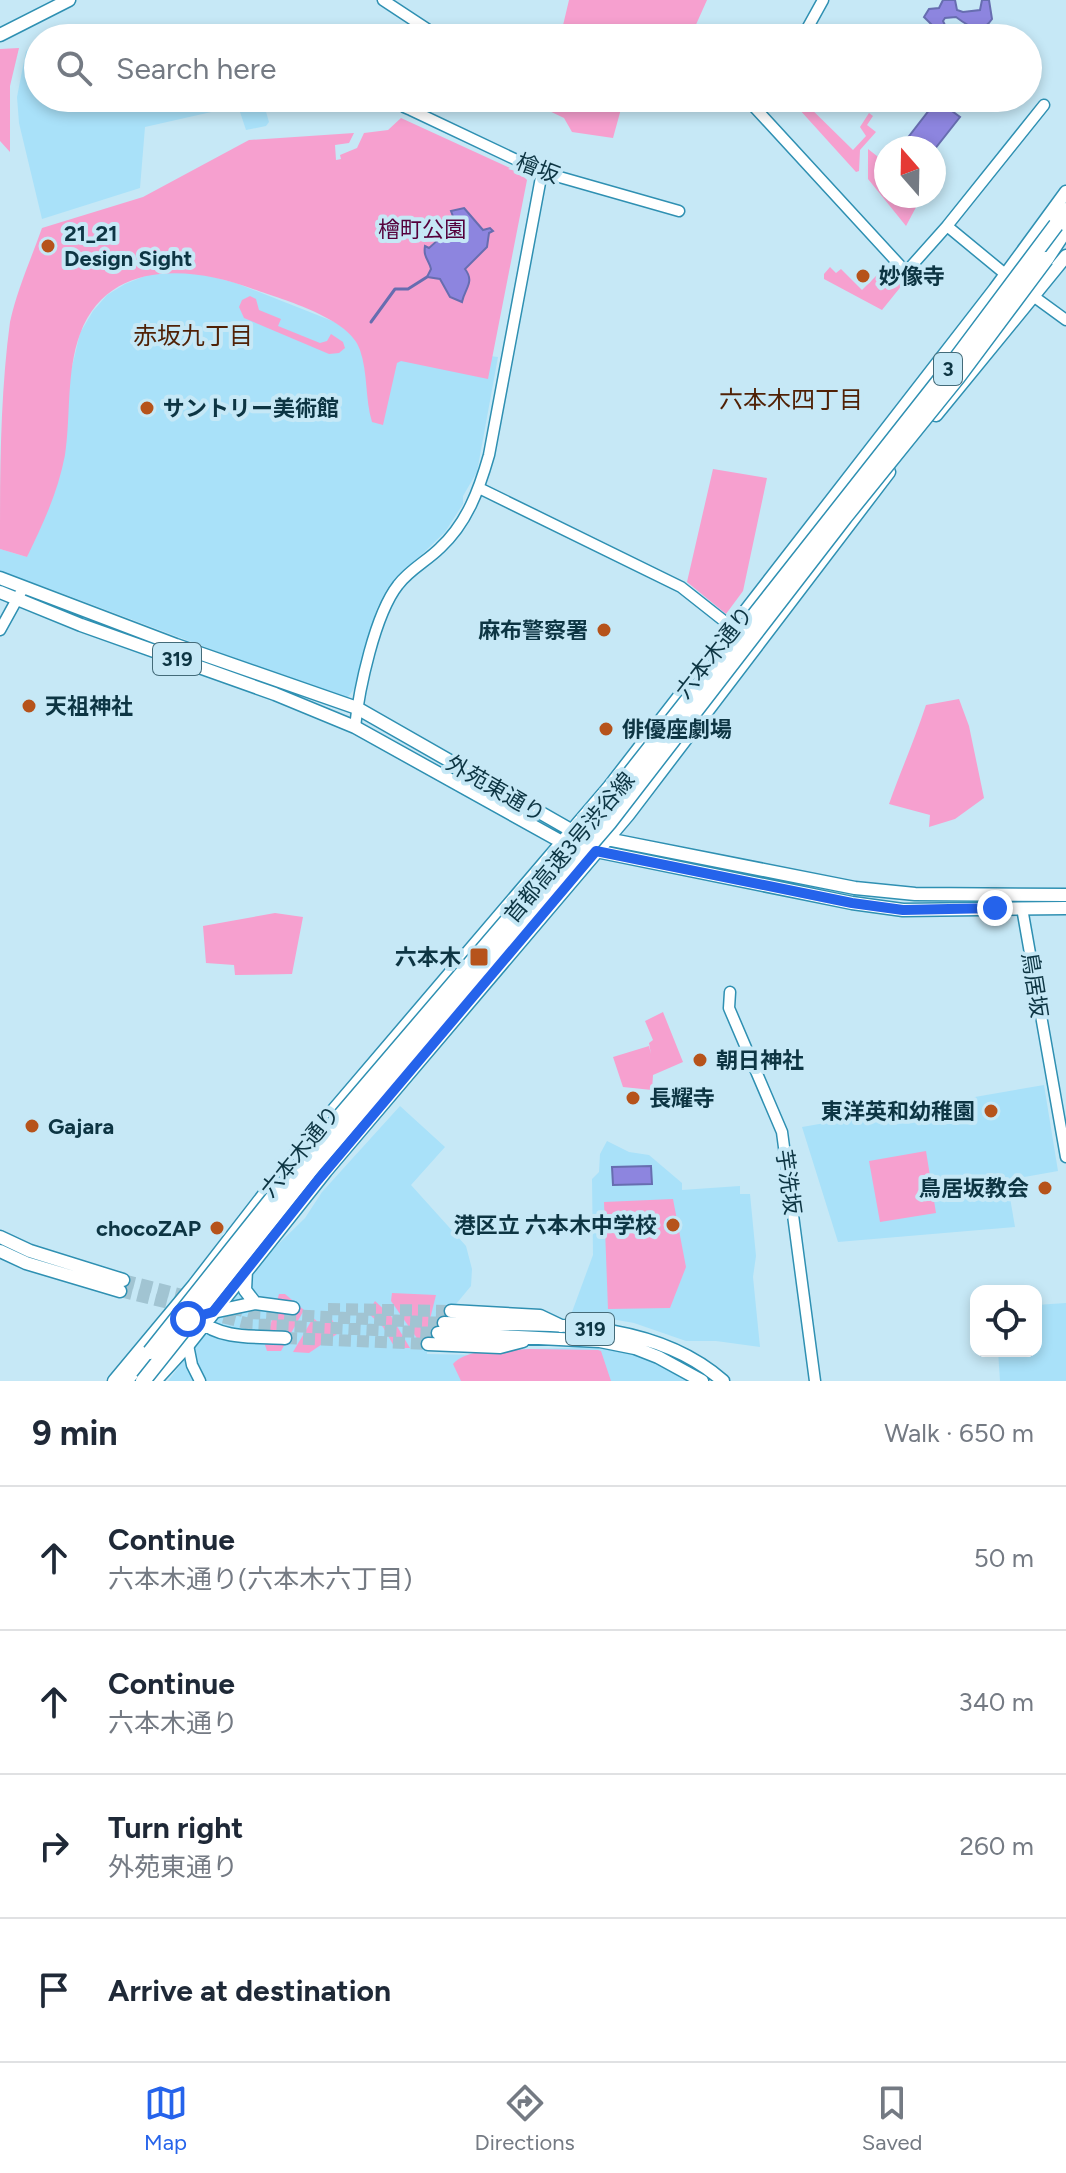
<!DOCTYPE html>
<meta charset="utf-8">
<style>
:root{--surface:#fff;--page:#f2f2f3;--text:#1f2937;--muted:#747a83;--line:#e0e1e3;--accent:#2563eb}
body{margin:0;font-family:Figtree,"Noto Sans JP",sans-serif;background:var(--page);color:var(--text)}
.controls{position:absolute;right:24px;bottom:24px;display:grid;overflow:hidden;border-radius:16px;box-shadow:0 4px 12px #0003}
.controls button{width:72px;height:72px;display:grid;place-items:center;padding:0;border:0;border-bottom:2px solid var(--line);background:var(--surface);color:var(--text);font:40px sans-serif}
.compass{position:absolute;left:874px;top:136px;width:72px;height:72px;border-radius:50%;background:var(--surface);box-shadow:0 4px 12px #0003;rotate:340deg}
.stop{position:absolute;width:24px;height:24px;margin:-18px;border:6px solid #2563eb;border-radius:50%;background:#fff}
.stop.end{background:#2563eb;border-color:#fff;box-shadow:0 2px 8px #0008}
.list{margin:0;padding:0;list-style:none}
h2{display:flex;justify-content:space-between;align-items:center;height:104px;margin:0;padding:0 32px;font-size:34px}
h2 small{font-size:26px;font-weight:400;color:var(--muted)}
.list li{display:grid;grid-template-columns:52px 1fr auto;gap:24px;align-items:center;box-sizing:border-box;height:144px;padding:0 32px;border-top:2px solid var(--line)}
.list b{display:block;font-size:30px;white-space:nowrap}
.list p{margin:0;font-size:26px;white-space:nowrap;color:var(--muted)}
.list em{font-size:26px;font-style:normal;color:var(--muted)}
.icon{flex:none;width:44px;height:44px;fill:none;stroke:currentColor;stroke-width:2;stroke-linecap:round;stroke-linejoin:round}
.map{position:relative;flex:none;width:1066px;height:1381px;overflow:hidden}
.search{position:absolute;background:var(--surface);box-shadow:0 4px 12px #0003;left:24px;right:24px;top:24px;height:88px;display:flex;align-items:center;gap:20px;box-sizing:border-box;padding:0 28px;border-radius:44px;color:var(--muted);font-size:30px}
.sheet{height:680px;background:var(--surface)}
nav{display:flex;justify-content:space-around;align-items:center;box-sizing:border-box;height:112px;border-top:2px solid var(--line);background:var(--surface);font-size:22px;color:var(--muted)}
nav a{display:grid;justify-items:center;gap:4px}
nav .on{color:var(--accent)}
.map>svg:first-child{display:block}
.built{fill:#a9e1f9}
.green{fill:#f6a0cf}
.water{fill:#8d85df;stroke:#676db0;stroke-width:2}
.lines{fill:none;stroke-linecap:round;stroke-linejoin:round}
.stream{stroke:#676db0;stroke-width:3}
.major-tunnel{stroke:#a1c4d2;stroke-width:12;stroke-dasharray:12 6;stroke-linecap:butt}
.minor-casing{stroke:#2f90b2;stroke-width:13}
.major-casing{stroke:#2f90b2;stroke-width:15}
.highway-casing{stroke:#2f90b2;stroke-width:17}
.minor{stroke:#fff;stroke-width:10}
.major{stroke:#fff;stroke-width:12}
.highway{stroke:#fff;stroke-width:14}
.highway-bridge-casing{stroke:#2f90b2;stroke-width:17;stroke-linecap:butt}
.highway-bridge{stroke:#fff;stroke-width:14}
.route{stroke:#2563eb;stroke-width:10}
.poi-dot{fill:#b6531b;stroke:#c6e8f6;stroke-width:3}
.labels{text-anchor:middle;stroke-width:8;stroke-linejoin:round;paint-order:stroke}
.shield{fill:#c6e8f6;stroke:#446b79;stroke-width:2}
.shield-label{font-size:20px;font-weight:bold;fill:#0d3543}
.street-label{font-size:22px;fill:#0d3543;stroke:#c6e8f6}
.park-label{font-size:22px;fill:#55003b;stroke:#c6e8f6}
.poi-label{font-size:22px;font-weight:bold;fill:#0d3543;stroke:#c6e8f6;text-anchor:start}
.neighbourhood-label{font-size:24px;fill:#502106;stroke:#c6e8f6}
</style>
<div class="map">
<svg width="1066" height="1381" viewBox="0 0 1066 1381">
<rect width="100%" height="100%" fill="#c6e8f6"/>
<path class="built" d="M38,42v56h224l7,24 -3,4 -20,4 -8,-24 -93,21 -5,61 -98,31 -23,-96 -2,-26 9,-46z
M170,272l32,2 34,9 104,41 16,15 142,18 -21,115 -14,24v8l-18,28 -57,55 -11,21 -23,81 -6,8h-9l-294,-110 -45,-14v-24l27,8 53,-224 13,-22 14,-16 18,-11 25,-10z
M1044,1085l14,86 -51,9 8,47 -177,15 -36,-115z
M400,1106l45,41 -34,38 55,61 6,23 -1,17 -44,53v15l54,1 25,-5 84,-3 44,7 30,12 27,15h-523l87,-114 50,-49 17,-26z
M607,1141l22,11 20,3 33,28v7l58,-4v8h10l6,62 -3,21 7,70 -44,-6h-30l-52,-18 -62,-11 21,-57 -1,-76 7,-7 1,-18z
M1066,1303v78h-66l-2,-30h38v-46z"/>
<path class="green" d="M569,0h138l-17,38h-130z
M19,48l-9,38v66l-10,-11v-92z
M546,98h78l-11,40 -41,-6 -8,-14 -21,-10z
M789,98h11l53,52 13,-14 -6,-9 9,-14 4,3 -6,9 9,7 -16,18 -1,21 -3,1z
M401,118l109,50 -2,1 11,3 8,8 -39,199 -87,-18 -4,2 -14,62 -11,-3c-7,-23 -4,-49 -12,-72 -10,-32 -77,-50 -107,-61 -61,-23 -145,-30 -173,45 -14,38 -9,82 -15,121 -7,37 -22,69 -38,102l-27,-8c0,-74 0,-153 10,-227 7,-32 21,-63 32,-94l101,-31 106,-57 105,-7 -5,10 -14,2 1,15 5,-1 -1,-4 17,-7 7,-15 24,-3z
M868,149l18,14v33h36l-16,30 -38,-47z
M887,265l16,19 -21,26 -58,-31v-5l6,-7 6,6 5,-4 21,21z
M250,296l6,3 3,11 22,9 -3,7 42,17 7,-2 4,-7 12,8 2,6 -6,5 -10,1 -85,-36 -5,-11 3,-7z
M713,469l54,9 -24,113 -17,23 -39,-32z
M959,699l10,27 15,72 -29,21 -26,8 1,-12 -41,-11c12,-34 26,-65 37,-99z
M275,913l28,4 -11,57 -57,1 -1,-10 -28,-2 -3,-37z
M663,1012l20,50 -30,13 -1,15 -29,-3 -10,-30 36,-11 2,8 -2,-11 4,-3 -8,-19z
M926,1151l10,62 -56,9 -11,-61z
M673,1199l13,68 -16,41 -62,1 -4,-107z
M392,1293l44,2 -13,52 -32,-46z
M279,1294h6l19,16 -23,41h-14l-2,-6z
M375,1301l16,15 19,32h-15l-12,-21 -15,-14z
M313,1318l9,7 9,-7 9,14 -31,21 -16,-1z
M530,1349l68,1 3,1 10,30h-150l-8,-17c15,-17 55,-13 77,-15z"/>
<path class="water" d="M943,0h12l2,10 6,2 17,-2 2,-10h7l3,19c-11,17 -24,7 -36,-2l-11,1 -2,3 8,17h-6l-3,-7 -7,-3 -11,-11 5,-8 10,-1z
M937,100l23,17 -26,33 -25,-2 -6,-4z
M464,208l19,22 7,-2 3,3 -4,2 -2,14 -22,22c10,13 0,19 -3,33l-12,-5 -10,-18 -13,-2 4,-8c-2,-9 -8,-12 -6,-23l4,2c10,-8 17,-17 25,-29l-3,-8z
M651,1166l1,18 -39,1 -1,-18z"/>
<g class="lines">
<path class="stream" d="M371,322l24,-33h13l19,-12"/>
<path class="major-tunnel" d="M123,1280l71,18
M120,1291l65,16
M231,1308l19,5 194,10
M328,1309l123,2
M206,1313l44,11 188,9
M285,1338l143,6"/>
<g class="minor-casing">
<path id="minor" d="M383,0l44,29 8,9
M802,38l21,-38
M408,98l-4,9 7,3 131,62 137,39
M746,98l160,174 41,-46 97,-121
M947,226l63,52
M1029,293l37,27
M479,488l202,99 57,45
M0,630l21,-38
M355,727c4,-38 20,-113 43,-142 11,-15 29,-24 42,-37 27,-25 39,-58 49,-93l53,-283
M1022,908l44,249
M730,992l-1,16 53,124 33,249
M188,1345l4,20 8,16"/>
</g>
<g class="major-casing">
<path id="major" d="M0,35l69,-35
M936,415l130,-159
M0,578l176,67 181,63 219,125
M0,592l81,33 194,69 80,33 214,119
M602,838l253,50 60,6 151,1
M591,850l261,53 51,7 163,-2
M0,1237l30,14 93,29
M0,1251l26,12 94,28
M246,1270l-1,20 10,13
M451,1311l89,5 21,10
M213,1312l42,-9 38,5
M200,1320c19,20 59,16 85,18
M444,1323c93,3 204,-8 279,58
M438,1333l162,8 35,7 23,9 44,24
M428,1344l72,3 23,-6
M114,1381l80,-96 96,-124 319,-374 386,-498 71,-97
M155,1381l33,-36 138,-174 302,-356 261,-343"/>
</g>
<g class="highway-casing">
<path id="highway" d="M1056,225l10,-15
M1046,259l20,-30
M125,1381l25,-29"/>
</g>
<use href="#minor" class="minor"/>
<use href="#major" class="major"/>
<use href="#highway" class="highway"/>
<g class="highway-bridge-casing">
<path id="highway-bridge" d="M150,1352l155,-195 289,-338 355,-451 107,-143
M143,1381l171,-215 295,-343 236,-306 113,-140 88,-118"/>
</g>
<use href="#highway-bridge" class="highway-bridge"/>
</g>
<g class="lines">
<path class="route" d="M188,1319l25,-7 105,-132 278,-329 256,52 51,7 92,-2"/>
</g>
<g class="poi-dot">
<circle cx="48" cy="246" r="8"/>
<circle cx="863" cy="276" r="8"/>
<circle cx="147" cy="408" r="8"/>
<circle cx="604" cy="630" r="8"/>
<circle cx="29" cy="706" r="8"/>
<circle cx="606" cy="729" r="8"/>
<rect x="469" y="947" width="20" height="20" rx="4"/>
<circle cx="700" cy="1060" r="8"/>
<circle cx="633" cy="1098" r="8"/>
<circle cx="991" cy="1111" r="8"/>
<circle cx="32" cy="1126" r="8"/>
<circle cx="1045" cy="1188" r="8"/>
<circle cx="673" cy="1225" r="8"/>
<circle cx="217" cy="1228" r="8"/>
</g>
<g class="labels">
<g class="shield">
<rect x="934" y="353" width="28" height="32" rx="6"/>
<rect x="153" y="643" width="48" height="32" rx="6"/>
<rect x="566" y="1313" width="48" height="32" rx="6"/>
</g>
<g class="shield-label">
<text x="948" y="376">3</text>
<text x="177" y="666">319</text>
<text x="590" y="1336">319</text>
</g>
<g class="street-label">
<text transform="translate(538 168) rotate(21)" y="8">檜坂</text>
<text transform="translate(714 652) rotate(-52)" y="8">六本木通り</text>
<text transform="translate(496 788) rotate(30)" y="8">外苑東通り</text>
<text transform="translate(569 847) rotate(-50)" y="8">首都高速3号渋谷線</text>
<text transform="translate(1035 985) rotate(81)" y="8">鳥居坂</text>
<text transform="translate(300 1151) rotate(-51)" y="8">六本木通り</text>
<text transform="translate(789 1182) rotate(82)" y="8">芋洗坂</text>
</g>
<g class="park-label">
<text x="422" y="237">檜町公園</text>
</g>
<g class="poi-label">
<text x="64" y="241">21_21<tspan x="64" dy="25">Design Sight</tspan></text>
<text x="879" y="284">妙像寺</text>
<text x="163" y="416">サントリー美術館</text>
<text x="588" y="638" text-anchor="end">麻布警察署</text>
<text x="45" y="714">天祖神社</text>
<text x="622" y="737">俳優座劇場</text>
<text x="461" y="965" text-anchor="end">六本木</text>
<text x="716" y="1068">朝日神社</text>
<text x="649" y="1106">長耀寺</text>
<text x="975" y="1119" text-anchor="end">東洋英和幼稚園</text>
<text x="48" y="1134">Gajara</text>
<text x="1029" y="1196" text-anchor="end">鳥居坂教会</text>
<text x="657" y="1233" text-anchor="end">港区立 六本木中学校</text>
<text x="201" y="1236" text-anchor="end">chocoZAP</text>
</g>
<g class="neighbourhood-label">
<text x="193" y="344">赤坂九丁目</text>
<text x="791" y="408">六本木四丁目</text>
</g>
</g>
</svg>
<div class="controls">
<button><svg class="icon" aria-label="locate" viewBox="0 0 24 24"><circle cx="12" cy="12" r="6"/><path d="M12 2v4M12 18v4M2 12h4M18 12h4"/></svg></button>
</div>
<svg class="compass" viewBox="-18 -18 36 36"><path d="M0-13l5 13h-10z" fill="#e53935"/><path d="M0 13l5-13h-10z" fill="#747a83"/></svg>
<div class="stop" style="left:188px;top:1319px"></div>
<div class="stop end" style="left:995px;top:908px"></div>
<div class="search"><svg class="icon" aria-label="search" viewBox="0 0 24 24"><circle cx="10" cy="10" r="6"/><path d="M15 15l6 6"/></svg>Search here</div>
</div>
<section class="sheet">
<h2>9 min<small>Walk · 650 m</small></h2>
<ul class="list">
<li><svg class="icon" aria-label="ahead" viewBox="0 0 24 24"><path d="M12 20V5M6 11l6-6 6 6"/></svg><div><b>Continue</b><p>六本木通り(六本木六丁目)</p></div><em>50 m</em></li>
<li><svg class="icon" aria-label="ahead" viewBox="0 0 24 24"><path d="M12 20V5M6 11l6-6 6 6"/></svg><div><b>Continue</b><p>六本木通り</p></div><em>340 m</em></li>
<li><svg class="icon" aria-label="right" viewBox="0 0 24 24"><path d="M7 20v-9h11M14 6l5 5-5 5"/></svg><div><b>Turn right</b><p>外苑東通り</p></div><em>260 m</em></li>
<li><svg class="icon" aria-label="arrive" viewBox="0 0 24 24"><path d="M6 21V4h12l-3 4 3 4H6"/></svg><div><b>Arrive at destination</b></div></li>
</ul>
</section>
<nav>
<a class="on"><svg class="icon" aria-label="map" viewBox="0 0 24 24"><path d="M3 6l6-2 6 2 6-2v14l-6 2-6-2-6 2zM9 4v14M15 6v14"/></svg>Map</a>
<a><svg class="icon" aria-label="directions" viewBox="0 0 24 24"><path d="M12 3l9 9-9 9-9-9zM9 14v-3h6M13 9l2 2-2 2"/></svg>Directions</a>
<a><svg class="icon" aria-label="saved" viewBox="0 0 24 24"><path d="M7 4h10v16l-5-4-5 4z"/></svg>Saved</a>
</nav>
